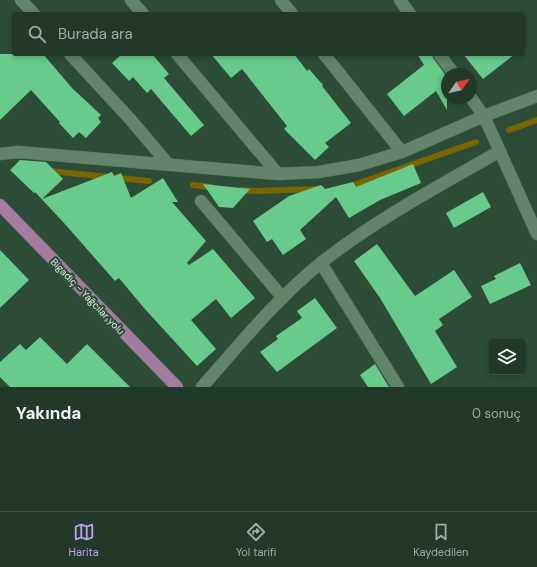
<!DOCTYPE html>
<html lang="tr">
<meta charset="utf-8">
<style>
:root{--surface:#223929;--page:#2e4435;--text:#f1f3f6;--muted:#a2aca8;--line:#3f5346;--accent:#bca0f2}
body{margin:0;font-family:"DM Sans",sans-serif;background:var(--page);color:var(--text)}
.controls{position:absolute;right:12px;bottom:12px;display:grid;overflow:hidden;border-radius:4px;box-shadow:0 2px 6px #0003}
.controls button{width:36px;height:36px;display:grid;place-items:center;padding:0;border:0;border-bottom:1px solid var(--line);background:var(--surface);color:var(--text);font:20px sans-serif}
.compass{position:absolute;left:441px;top:68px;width:36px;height:36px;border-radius:50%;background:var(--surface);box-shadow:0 2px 6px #0003;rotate:56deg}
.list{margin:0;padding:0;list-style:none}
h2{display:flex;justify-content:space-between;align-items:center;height:52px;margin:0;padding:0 16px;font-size:17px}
h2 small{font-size:13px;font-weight:400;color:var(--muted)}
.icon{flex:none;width:22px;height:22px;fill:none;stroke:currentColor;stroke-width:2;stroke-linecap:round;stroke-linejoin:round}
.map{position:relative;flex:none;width:537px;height:387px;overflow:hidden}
.search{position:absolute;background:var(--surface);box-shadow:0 2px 6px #0003;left:12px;right:12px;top:12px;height:44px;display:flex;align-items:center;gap:10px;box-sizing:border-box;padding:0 14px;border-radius:4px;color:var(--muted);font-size:15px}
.sheet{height:124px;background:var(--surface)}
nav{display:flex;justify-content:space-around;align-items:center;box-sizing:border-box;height:56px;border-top:1px solid var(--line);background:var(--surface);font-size:11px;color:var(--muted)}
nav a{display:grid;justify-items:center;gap:2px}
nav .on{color:var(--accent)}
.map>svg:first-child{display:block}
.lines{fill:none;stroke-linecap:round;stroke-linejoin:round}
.stream{stroke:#7b6500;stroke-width:6}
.building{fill:#68cb8b}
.minor-casing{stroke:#4f6a58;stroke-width:13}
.major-casing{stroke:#4f6a58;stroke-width:13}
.minor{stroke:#62836c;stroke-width:12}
.major{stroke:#a37c9f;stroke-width:12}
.labels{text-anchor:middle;stroke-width:4;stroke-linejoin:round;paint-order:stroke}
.street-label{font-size:10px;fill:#dcede0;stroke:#2d4c37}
</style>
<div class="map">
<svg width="537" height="387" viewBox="0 0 537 387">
<rect width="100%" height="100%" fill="#2d4c37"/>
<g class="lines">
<path class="stream" d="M509,130l28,-10
M49,171l100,10
M193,185l18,2
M348,187l128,-45
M242,190l14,1 61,-2"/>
</g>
<path class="building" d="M0,54h43l29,34 29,27 -3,3 3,4 -15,16 -7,-6 -6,6 -14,-15 1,-1 -29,-32 -31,30z
M122,54h30l17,20 -5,4 40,47 -13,11 -40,-47 -4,4 -14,-16 -4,4 -17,-18z
M211,54h83l13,17 2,-2 14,16 -1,1 29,37 -26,20 4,4 -14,13 -31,-31 3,-3 -45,-57 -11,9z
M417,54h15l1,4 14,19v33l-11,-19 -32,25 -17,-22 37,-29z
M463,54h52l-32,25z
M20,160l26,2 17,17 -21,20 70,-27 2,4 7,-3 10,25 32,-20 15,24h-6l34,39 -19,22 2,2 24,-16 42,49 -24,20 -15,-19 -25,21 25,29 -19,17 -53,-58 -25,-30 -4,3 -51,-58 -29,-31 -1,1 -24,-23z
M413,164l8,19 -41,17 -31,18 -13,-21 -36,33 6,9 -23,16 -11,-16 -5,3 -14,-21 36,-25 32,-11 4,4 28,-7 3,5z
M203,184l47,5 -17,19 -14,-1z
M483,192l8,15 -37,21 -8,-15z
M377,244l38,52 39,-26 18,27 -33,22 4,6 -8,6 22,36 -26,17 -51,-86 -26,-37z
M0,250l29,30 -29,28z
M520,263l11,22 -41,19 -9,-18 15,-7 -2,-3z
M315,298l22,30 -60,44 -17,-20 18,-13 -2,-3 26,-18 -5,-7z
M40,337l27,27 20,-20 43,43h-120l-10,-10v-15l20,-18 6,6z
M375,364l14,23h-21l-8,-12z"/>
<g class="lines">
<g class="minor-casing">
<path id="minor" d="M21,0l13,14
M131,0l12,14
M281,0l11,14
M400,0l10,14
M70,54l60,65 39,46
M177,54l101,120
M324,54l78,98
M439,54l15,20
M471,98l13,18 53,118
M0,154l18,-2 260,22 41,-2 40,-7 43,-13 82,-36 53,-20
M201,201l82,97
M321,263l77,124
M202,387c38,-43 75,-89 120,-125 55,-43 117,-76 178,-111"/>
</g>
<g class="major-casing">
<path id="major" d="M0,205l177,182"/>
</g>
<use href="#minor" class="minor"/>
<use href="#major" class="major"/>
</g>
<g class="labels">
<g class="street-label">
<text transform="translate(88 296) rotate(46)" y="4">Bigadiç - Yağcılar yolu</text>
</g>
</g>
</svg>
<div class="controls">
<button><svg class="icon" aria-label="layers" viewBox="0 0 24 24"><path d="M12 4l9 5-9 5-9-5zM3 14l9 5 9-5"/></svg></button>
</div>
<svg class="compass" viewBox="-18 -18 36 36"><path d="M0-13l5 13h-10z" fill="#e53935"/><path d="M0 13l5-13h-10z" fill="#a2aca8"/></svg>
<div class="search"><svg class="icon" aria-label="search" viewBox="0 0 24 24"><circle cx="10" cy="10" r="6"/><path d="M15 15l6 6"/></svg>Burada ara</div>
</div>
<section class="sheet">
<h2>Yakında<small>0 sonuç</small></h2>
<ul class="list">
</ul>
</section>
<nav>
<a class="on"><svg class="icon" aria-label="map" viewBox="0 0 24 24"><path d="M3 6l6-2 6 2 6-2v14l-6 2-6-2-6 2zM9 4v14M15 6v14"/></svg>Harita</a>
<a><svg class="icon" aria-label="directions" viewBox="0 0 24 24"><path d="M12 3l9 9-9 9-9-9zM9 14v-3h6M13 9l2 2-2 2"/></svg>Yol tarifi</a>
<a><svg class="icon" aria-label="saved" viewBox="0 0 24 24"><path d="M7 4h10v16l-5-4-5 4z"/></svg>Kaydedilen</a>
</nav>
